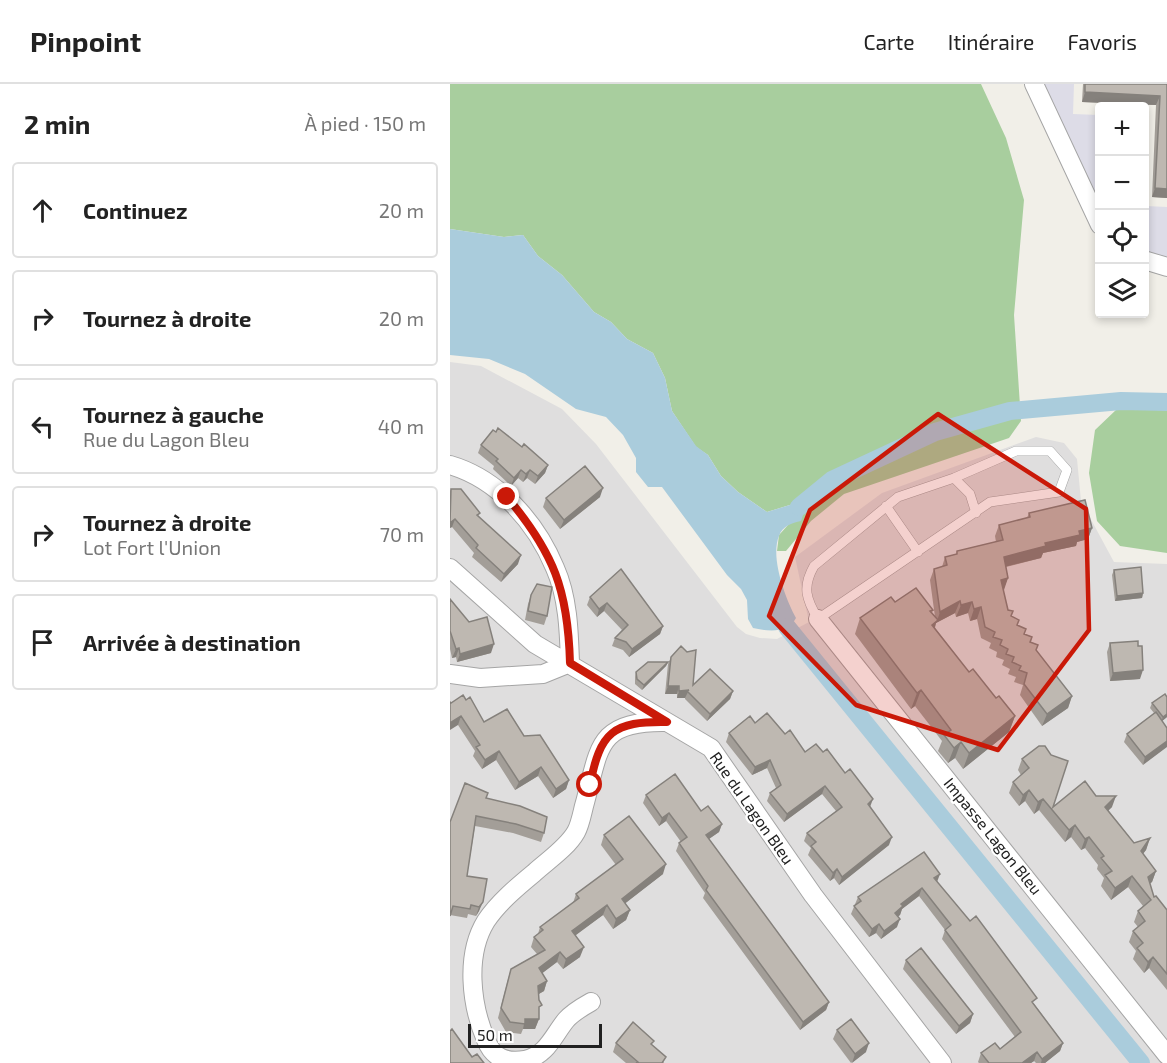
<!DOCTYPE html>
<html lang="fr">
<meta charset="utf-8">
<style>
:root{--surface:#fff;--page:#f6f6f6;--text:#222;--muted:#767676;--line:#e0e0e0}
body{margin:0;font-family:"Exo 2",sans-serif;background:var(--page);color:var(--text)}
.controls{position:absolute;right:18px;top:18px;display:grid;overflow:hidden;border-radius:6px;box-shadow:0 3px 9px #0003}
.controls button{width:54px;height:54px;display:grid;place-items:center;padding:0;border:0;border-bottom:2px solid var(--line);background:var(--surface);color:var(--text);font:30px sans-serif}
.scale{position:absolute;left:18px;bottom:15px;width:134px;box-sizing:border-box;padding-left:6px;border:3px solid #212121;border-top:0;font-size:16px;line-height:21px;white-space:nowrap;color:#212121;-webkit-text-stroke:4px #fff;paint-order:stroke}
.stop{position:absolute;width:18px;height:18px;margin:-14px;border:4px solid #ca1908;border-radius:50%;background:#fff}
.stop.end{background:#ca1908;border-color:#fff;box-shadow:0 2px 6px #0008}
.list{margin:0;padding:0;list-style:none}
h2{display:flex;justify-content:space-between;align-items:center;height:78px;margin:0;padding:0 24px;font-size:26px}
h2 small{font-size:20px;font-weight:400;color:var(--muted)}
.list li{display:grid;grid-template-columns:39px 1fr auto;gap:18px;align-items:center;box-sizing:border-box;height:96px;margin:0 12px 12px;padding:0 12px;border:2px solid var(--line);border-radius:6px}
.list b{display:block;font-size:22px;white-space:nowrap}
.list p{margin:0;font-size:20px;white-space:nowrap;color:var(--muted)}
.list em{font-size:20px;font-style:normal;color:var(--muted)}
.icon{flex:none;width:33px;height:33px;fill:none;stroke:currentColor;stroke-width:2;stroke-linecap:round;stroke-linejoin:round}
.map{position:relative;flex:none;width:717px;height:979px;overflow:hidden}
header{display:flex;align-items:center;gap:36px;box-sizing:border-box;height:84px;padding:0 30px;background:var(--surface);border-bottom:2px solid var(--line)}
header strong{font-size:28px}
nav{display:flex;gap:33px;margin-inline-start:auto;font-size:21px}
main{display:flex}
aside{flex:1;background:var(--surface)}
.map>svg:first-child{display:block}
.residential{fill:#dfdede}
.forest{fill:#a8ce9e}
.plaza{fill:#dddce7}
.water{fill:#aaccdc}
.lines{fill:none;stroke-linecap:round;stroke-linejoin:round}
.canal{stroke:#aaccdc;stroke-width:18}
.service-casing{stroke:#a5a5a5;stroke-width:10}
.minor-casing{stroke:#a5a5a5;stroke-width:20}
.service{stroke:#fff;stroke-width:9}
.minor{stroke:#fff;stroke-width:18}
.wall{fill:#a39e98}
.shaded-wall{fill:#85817c}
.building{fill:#beb8b1;stroke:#85817c;stroke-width:1.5}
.route{stroke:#ca1908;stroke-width:8}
.marked{fill:#ca1908;fill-opacity:0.2;stroke:#ca1908;stroke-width:4.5;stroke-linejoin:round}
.labels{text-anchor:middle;stroke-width:4.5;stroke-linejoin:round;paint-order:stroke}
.street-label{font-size:16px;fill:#212121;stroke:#fff}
</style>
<header>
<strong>Pinpoint</strong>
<nav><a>Carte</a><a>Itinéraire</a><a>Favoris</a></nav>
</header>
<main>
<aside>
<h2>2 min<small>À pied · 150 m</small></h2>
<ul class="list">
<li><svg class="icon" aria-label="ahead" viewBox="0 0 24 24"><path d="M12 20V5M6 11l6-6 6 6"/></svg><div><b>Continuez</b></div><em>20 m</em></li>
<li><svg class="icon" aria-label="right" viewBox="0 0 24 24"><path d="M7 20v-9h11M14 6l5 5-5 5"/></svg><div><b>Tournez à droite</b></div><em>20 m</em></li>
<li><svg class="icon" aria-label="left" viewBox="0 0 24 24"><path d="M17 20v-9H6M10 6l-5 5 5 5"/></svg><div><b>Tournez à gauche</b><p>Rue du Lagon Bleu</p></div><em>40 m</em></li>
<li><svg class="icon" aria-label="right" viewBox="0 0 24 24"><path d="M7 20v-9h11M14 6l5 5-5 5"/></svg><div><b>Tournez à droite</b><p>Lot Fort l'Union</p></div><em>70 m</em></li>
<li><svg class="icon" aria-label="arrive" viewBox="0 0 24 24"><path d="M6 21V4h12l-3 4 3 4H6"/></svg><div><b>Arrivée à destination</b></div></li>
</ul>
</aside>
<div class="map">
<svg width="717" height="979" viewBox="0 0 717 979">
<rect width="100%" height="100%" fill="#f1efe8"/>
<path class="residential" d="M0,278l31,4 81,43 34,35 141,183 9,7 14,4 17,1 32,-17 -14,-65 87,-64 154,-56 28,6 13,16 4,42 33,61 53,2v499h-717z"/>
<path class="forest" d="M0,0h531l25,54 18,62 -10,115 7,106 -12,17 -165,56 -33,27 -25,30h-9l2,-16 9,-10 5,-21 -26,8 -29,-20 -17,-16 -13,-21 -12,-8 -24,-36 -7,-33 -12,-25 -26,-14 -16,-17 -17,-10 -32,-37 -24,-19 -15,-21 -19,2 -54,-8z
M692,319h25v150l-47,-7 -23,-25 -8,-48 6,-43 22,-21z"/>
<path class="plaza" d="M594,0h30l-1,30 26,1v94z
M695,34h3l-2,88 21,1v55l-22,-10z"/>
<path class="water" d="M0,145l54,8 19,-2 15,21 24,19 32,37 17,10 16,17 26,14 12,25 7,33 24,35 12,9 13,21 17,16 29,20 26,-8 11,8 -3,9c-9,2 -19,5 -22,15 -9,21 6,62 17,82 -8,16 -29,13 -43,10l-5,-9 -1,-19 -6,-11 -14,-14 -65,-88h-14l-12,-15v-14l-13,-23 -17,-18 -30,-8 -51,-35 -36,-15 -39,-4z"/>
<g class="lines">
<path class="canal" d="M349,423l33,-27 103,-48 75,-21 111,-10 46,1
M337,543l354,436"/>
<g class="service-casing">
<path id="service" d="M566,367h34l17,19 -8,22 -69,10 -172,117c-12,-20 -16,-32 -4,-53l84,-69 56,-19z
M504,394l16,16 6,19
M436,422l32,46"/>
</g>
<g class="minor-casing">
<path id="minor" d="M584,0l66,141
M694,176l23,7
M0,381c48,14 86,57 105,103 13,29 14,63 15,95l-27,11 -63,4 -30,-4
M0,484l85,76 176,104 102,147 129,168
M368,535l349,436
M141,918c-9,5 -18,10 -25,18 -13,16 -19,35 -41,40 -19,3 -32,-2 -39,-20 -15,-35 -21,-85 0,-119 12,-18 31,-34 48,-48 13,-12 33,-25 42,-41 4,-7 6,-18 8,-26 16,-57 11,-85 81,-84"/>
</g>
<use href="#service" class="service"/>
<use href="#minor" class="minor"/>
</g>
<path class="wall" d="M633,0h84v114l-15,-1 4,-92 -74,-3z
M31,361l41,2 26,18 -3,8 -10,11 -8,-6 -4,4 -5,-4 -7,8 -18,-17 1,-3 -16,-13z
M0,406l30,23 -2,4 40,47 -17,18 -29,-25 2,-4 -22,-26 -2,1z
M150,413l-40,32 -17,-22 3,-9z
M579,429l63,15 -4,11 -11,3 -1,4 -33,7 -2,5 -35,9 2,11 -5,12 5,20 3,6 13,18 8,3 -1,5 5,9 36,45 -4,12 -26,18 -22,-31 3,-10 -9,-3 2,-5 -8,-3 2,-5 -8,-4 2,-5 -8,-3 1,-5 -8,-4 2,-5 -10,-5 -4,-19 -7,2 -2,-8 -12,4 -1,-4 -19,10 -1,5 34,44 46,44 -6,16 -46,37 -8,-11 -7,5 -10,-12 4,-10 -27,-35 -4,3 -56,-75 5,-16 35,-16 38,8 -1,3 3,4 -5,-37 4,-11 8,-2 3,-10 11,-2 1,-4 39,-9 -1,-6 4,-11 28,-7z
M171,485l42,57 -3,8 -31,23 -6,-7 -11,-4 3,-8 7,-8 -18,-19 -7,6 -10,-12 3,-8z
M664,486l29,23 -1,5 -27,3 -3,-26z
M81,511l16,21 -3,9 -19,-5 3,-16z
M0,515l41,54 -34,9 -1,-5 -4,1 -2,-9z
M660,559l30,36 -30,2 -3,-29z
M221,573l22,28 40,6 -3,8 -23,22 -22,-22v-1h-8v-4h-12l3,-30z
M218,578l-2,4 -24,24 -7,-6v-7l1,-5z
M717,613v20l-5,4 -19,44 -19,-23 3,-8 27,-21 -4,-5 2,-5z
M16,616l18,22 40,14 45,44 -3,9 -13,9 -15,-22 -23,14 -19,-30 -14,9 -9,-13 2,-5 -17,-26 -7,-22z
M305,639l30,11 85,73 19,38 -50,40 -5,-7 -4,3 -22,-26 3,-7 -7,-7 3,-8 29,-22 -14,-17 -38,28 -17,-21 3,-8 6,-5 -9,-20 -15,7 -26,-33 3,-9z
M589,662l14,61 43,-11 16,11 -4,3 26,33 16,-5 -4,12 -3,4 13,17 -4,11 -2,1 4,14 13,13v80l-18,-22 -5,5 -11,-14 3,-8 -7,-9 4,-11 5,-4 -4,-5 4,-11 5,-5 -15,-19 -17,13 -10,-14 3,-8 -7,-9 1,-4 -13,-17 -4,2 -10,-13 -6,5 -26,-32 -5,4 -9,-13 -6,5 -10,-13 4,-11 8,-7 -3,-5 4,-11z
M196,711l55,16 21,13 -3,8 -10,7 120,163 -3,8 -26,20 -97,-132 2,-5 -29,-42 3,-8 2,-1 -15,-21 -7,5 -16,-23z
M36,714l58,35 -3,9 -28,-9 -38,-7 -8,50 20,3 -8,32 -3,5 -8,-2 -1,4 -17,-3v-93z
M154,751l59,39 -38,29 5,7 -4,10 -13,9 -10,-14 -28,20 5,22 -17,12 -6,-7 -15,11 5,8 -3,10 -5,3v25l-4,10h-12l-2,5 -15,-2 -8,-14 10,-39 3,-10 26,-15 -6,-7 3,-10 4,-3 2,-7 33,-24 3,-9 40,-29 -15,-20z
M487,798l98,123 28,38 -3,8 -15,12h-9l-2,-2 -3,2h-52l-1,-1 3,-9 19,-4 15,-12 -73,-98 3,-9 -26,-34 -17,13 -2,6 -2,1 -1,11 -16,12 -5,-6 -7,4 -18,-23 7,-17z
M456,876l67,54 -3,9 -14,11 -53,-65z
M387,946l29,22 -15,11 -18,-24z
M166,959l37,3 11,17h-38l-13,-11z"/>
<path class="shaded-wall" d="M635,8l75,4 -4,9 -74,-3z
M705,104l12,1v9l-15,-1z
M98,381l-3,8 -10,11 3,-8z
M71,386l-3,8 -7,8 3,-8z
M80,386l-3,8 -4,4 3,-8z
M153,404l-3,9 -40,32 4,-9z
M5,435l-3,8 -2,1v-5z
M642,444l-4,11 -11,3 -1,4 -33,7 -2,5 -41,10 4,-11 75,-26z
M71,471l-3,9 -17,18 3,-8z
M558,494l-4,12 -7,1 4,-11z
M693,509l-1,5 -27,3 2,-5z
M510,517l-5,12 -19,10 -4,13v-11l5,-4 3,-9z
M522,518l-4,11 -12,4 5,-12z
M157,519l-3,8 -7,6 2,-8z
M531,523l-4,12 -7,2 4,-12z
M213,542l-3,8 -31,23 3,-8z
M44,560l-3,9 -34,9 3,-8z
M9,564l-3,9 -4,1 4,-9z
M218,578l-2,4 -24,24 2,-5z
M693,586l-3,9 -30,2 3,-8z
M218,602h11l-2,8h-12z
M239,606l-4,8h-8l2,-7z
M471,606l-6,16 -4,3 6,-16z
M283,607l-3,8 -23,22 3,-7z
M622,612l-4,12 -26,18 5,-12z
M717,630v3l-6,5 2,-5z
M11,632l-3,9 -8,5v-7z
M565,632l-6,16 -46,37 6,-16z
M717,657v6l-24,18 2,-8z
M511,658l-6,16 -7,5 6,-15z
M49,667l-3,9 -14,9 3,-9z
M320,676l-3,8 -15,7 3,-8z
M91,683l-3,9 -23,14 4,-8z
M119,696l-3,9 -13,9 3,-9z
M375,702l-3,8 -38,28 3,-8z
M579,706l-4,11 -6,5 4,-11z
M666,712l-4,11 -11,11 4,-11z
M423,715l-3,8 -2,-3z
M593,715l-4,11 -5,4 4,-12z
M219,729l-3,8 -7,5 3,-8z
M272,740l-3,8 -16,11 3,-8z
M625,741l-4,12 -6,5 4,-12z
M442,753l-3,8 -50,40 3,-8z
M639,753l-4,11 -4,2 4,-11z
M700,754l-4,12 -10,12 5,-11z
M216,780l-3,10 -45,35 4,-10z
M387,785l-3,9 -4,3 3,-8z
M706,787l-4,11 -8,6 4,-11z
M490,790l-3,8 -3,-4z
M682,792l-4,11 -17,13 4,-12z
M472,804l-3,8 -17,13 -2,6 -8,6 3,-8 6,-9z
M33,818l-4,9 -3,5 3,-9z
M157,821l-4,10 -35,26 4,-10z
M180,826l-4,10 -13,9 3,-10z
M450,835l-3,8 -16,12 3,-8z
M429,840l-3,9 -7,4 3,-8z
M134,863l-4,10 -17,12 3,-10z
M110,868l-3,10 -21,16 3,-10z
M703,873l-4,11 -5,5 4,-11z
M97,897l-3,10 -9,5 3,-10z
M379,918l-3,8 -26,20 3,-8z
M523,930l-3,9 -14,11 3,-8z
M75,935h14l-4,10h-12z
M419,959l-3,9 -14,11 3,-9z
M613,959l-3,8 -15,12h-4l1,-4z
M587,968l-3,9 -3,2h-9z"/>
<path class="building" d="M635,0h82v105l-12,-1 5,-92 -75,-4z
M48,344l24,19 2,-3 24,21 -10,11 -8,-6 -4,4 -5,-4 -7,8 -18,-17 2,-2 -17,-14 12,-15 3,2z
M135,382l18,22 -39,32 -18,-22z
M1,405h10l19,24 -3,2 44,40 -17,19 -28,-26 2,-3 -23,-26 -5,4z
M635,416l7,28 -13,3 1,4 -35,8 1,3 -42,11 4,21 -7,2 7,30 5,1 -2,5 8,4 -2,5 9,4 -2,5 8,3 -2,5 8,3 -2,5 36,46 -25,18 -23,-30 3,-11 -8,-3 2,-4 -9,-4 2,-5 -8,-3 2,-5 -8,-4 2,-5 -9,-3 2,-5 -10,-5 -4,-20 -7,2 -2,-7 -11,3 -1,-4 -20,11 -6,-43 13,-4 -2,-8 12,-3v-3l46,-11 -4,-15 31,-8 -1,-4z
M691,483l2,26 -26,3 -3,-26z
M171,485l42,57 -31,23 -6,-7 -11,-4 13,-13 -21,-22 -8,6 -9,-12z
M87,500l15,3 -5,29 -19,-5 3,-16z
M466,504l17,22 -3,1 8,9 -6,5 37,47 4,-3 23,29 3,-2 16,20 -46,37 -8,-11 -7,6 -10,-13 7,-5 -30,-40 -4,3 -57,-75 31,-21 4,5z
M0,515l19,23 18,-5 7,27 -34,10 -1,-6 -3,1 -6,-18z
M688,557v5h4l1,24 -30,3 -3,-30z
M231,562l6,6 9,-2 -3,35 17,-16 23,22 -23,23 -23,-23 2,-1 -10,1v-5h-11l3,-29z
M198,578h20l-24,23 -7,-6 -1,-7z
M715,610l2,3v17l-4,3 -11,-14z
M13,611l3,5 4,-3 14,25 23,-13 17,27 16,-1 29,45 -13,9 -15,-22 -22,15 -20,-31 -14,9 -9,-13 4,-2 -19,-29 -11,7v-21l1,1z
M706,628l11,16v13l-22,16 -18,-23z
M317,629l18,21 5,-4 15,22 11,-8 7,8 4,-3 18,24 5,-4 23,30 -5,5 24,33 -50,40 -5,-8 -4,4 -22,-27 5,-4 -9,-9 35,-26 -17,-21 -38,28 -17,-21 11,-8 -11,-25 -15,7 -26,-34 21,-17 5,7z
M589,662h6l6,9 17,6 -15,46 32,-26 11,15h20l-11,11 29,36 16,-5 -9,13 15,20 -8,6 6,20 2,-1 11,14v64l-14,-17 -5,5 -11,-14 6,-5 -10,-12 12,-10 -7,-10 13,-11 -19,-24 -17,12 -10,-13 7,-4 -11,-13 3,-2 -15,-19 -4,2 -10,-14 -6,5 -26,-31 -5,3 -9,-12 -6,5 -10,-13 16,-14 -7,-9z
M225,690l26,37 7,-5 14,18 -16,11 123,167 -26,20 -97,-132 2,-4 -29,-43 8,-6 -18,-24 -7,5 -16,-23z
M15,699l23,10 -2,5 34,8 27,11 -3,16 -28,-9 -40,-8 -9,60 20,3 -4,23 -4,5 -8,-2 -1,4 -17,-3 -3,10v-94z
M179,732l37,48 -44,35 8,11 -14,9 -9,-14 -35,26 12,16 -18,12 -6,-7 -21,16 8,13 -9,5 1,14 3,5 -3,2v12h-14v5l-15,-2 -9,-14 10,-39 34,-19 -11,-13 9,-7 -3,-3 39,-29 -3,-4 47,-35 -19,-24z
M474,768l16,22 -6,4 36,43 6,-5 61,82 -5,4 31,41 -21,16 -5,-7 -15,11h-33l-8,-10 14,-10 5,6 21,-17 -76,-102 6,-5 -29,-37 -21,16 2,2 -8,7 5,6 -16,12 -5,-7 -7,5 -18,-23 7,-5 -3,-4z
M471,864l52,66 -14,12 -53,-66z
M401,935l18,24 -14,11 -18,-24z
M183,938l21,19 -3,3 15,13 -4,6h-26l2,-1 -22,-19z
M2,945l20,28 5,-3 7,9h-34v-32z"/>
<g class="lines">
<path class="route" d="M57,413c47,56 61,93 63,166l97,59c-54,-1 -67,10 -77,63"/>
</g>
<path class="marked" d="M488,330l148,95 3,121 -91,120 -142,-45 -87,-89 41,-106z"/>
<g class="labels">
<g class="street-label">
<text transform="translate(302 724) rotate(55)" y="6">Rue du Lagon Bleu</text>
<text transform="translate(543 752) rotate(51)" y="6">Impasse Lagon Bleu</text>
</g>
</g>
</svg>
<div class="controls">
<button>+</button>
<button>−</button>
<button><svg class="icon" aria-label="locate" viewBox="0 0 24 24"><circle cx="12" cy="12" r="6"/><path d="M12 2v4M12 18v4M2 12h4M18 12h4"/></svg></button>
<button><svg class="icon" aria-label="layers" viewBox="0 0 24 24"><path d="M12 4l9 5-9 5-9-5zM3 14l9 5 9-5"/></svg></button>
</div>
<div class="scale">50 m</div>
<div class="stop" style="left:140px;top:701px"></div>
<div class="stop end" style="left:57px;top:413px"></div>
</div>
</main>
